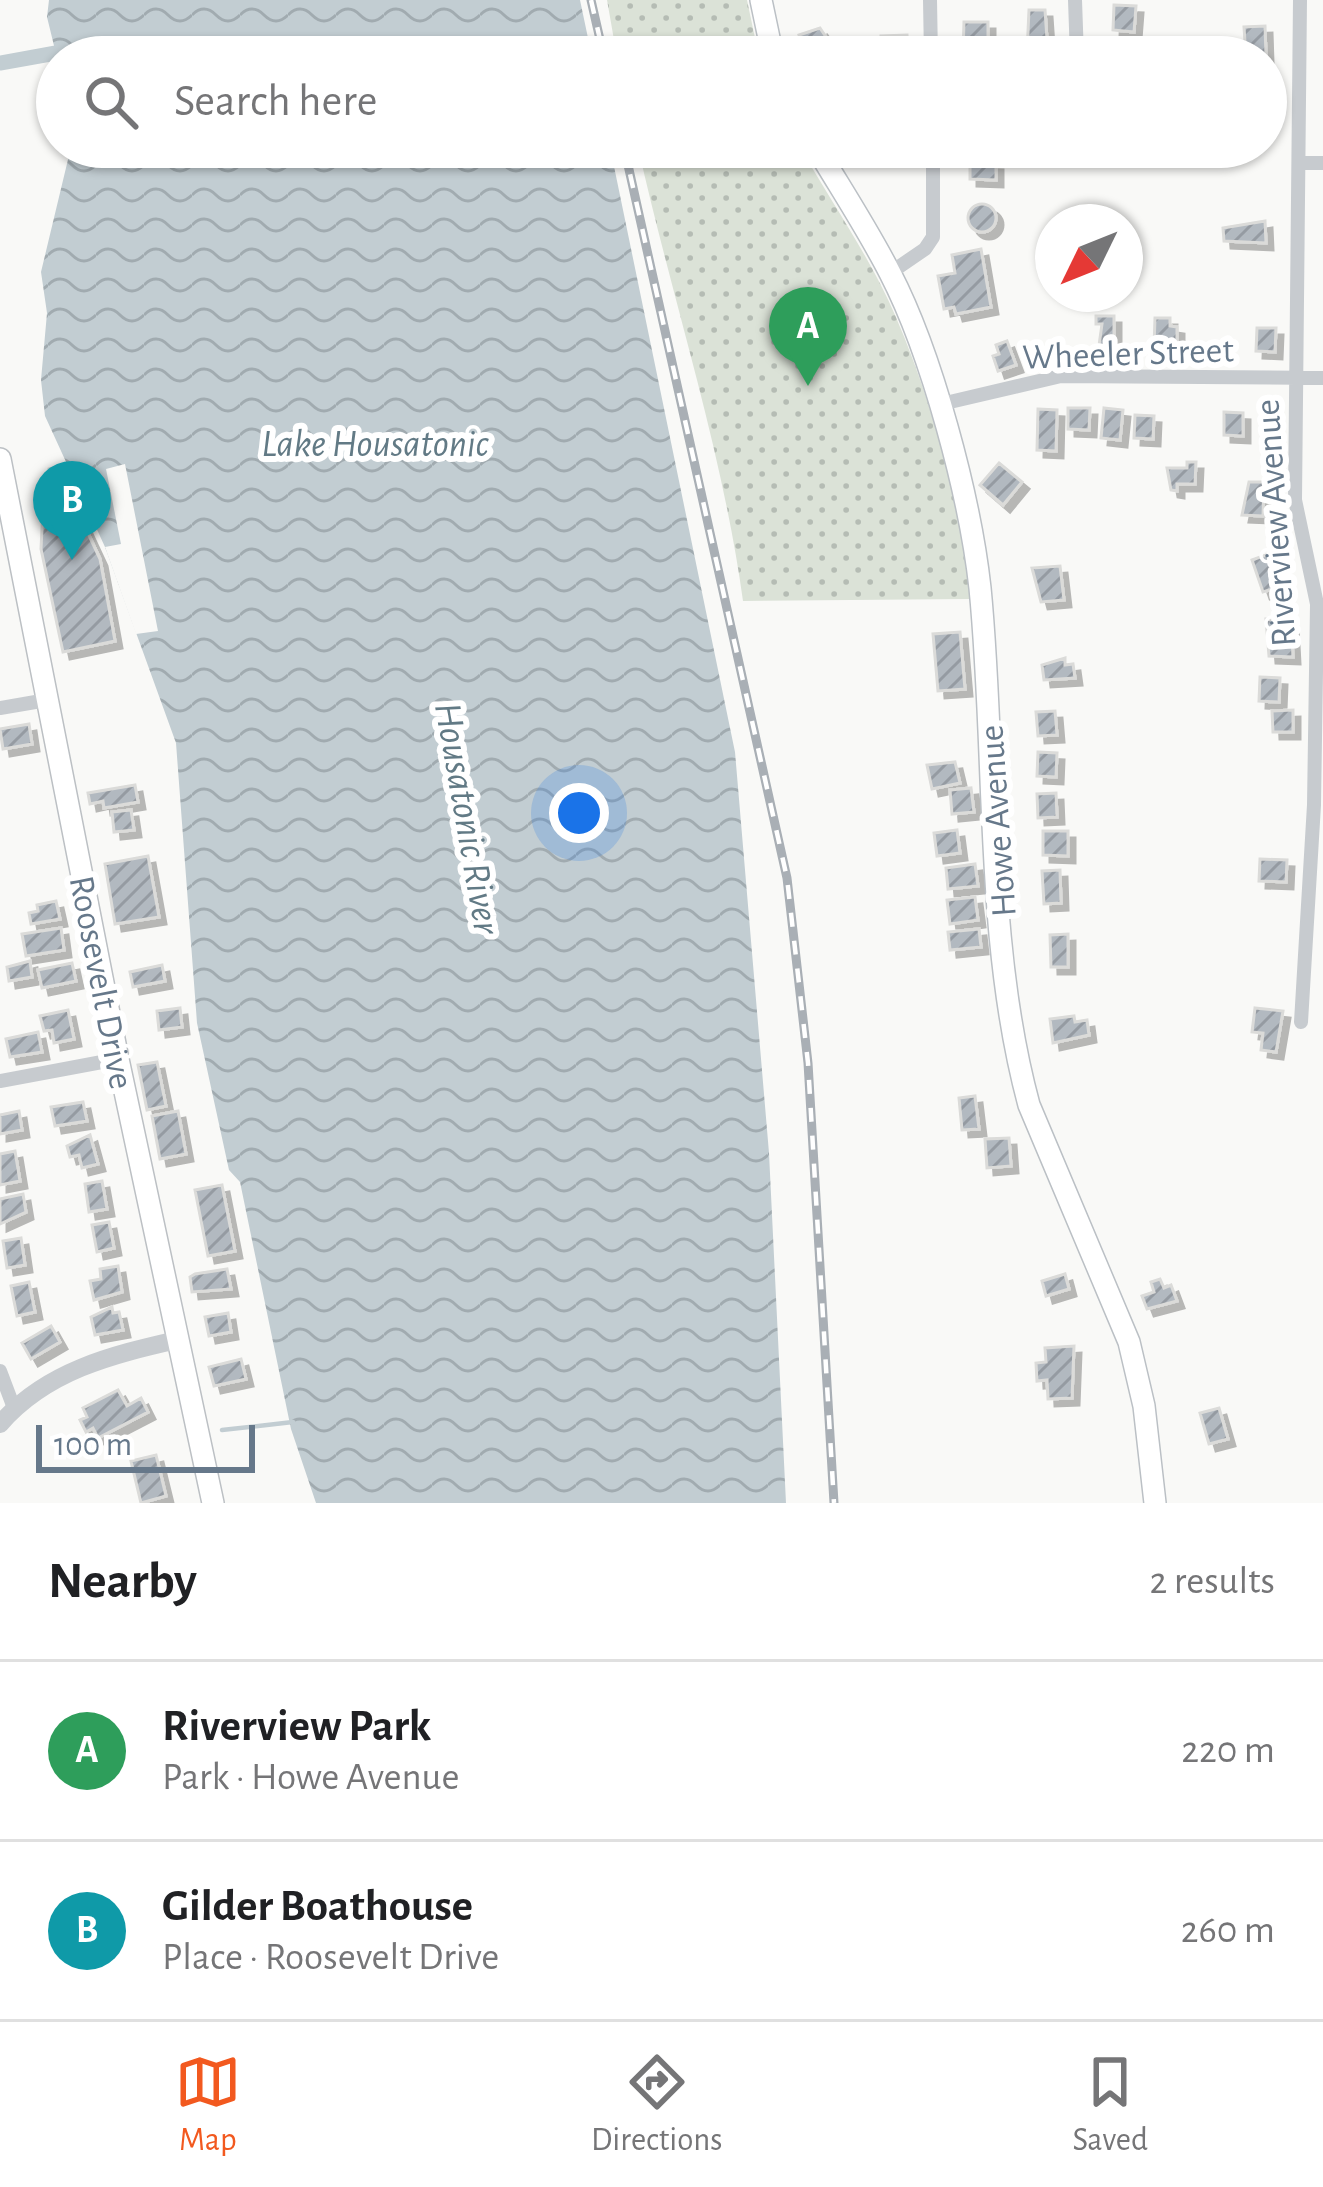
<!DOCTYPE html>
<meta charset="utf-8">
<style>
:root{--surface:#fff;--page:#f6f6f6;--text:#202124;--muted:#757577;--line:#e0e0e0;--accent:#f2591f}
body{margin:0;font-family:"Alegreya Sans",sans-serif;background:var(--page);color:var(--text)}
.compass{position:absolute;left:1035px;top:204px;width:108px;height:108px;border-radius:50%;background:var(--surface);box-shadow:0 3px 9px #0004;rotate:227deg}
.scale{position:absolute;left:36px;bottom:30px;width:219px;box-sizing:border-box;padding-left:12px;border:6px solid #66788a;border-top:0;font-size:33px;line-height:42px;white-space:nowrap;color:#66788a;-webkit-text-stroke:9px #fff;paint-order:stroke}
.you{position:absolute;left:579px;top:813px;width:42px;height:42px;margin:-30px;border:9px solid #fff;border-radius:50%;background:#1a73e8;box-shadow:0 0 0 18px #1a73e833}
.badge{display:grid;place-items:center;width:78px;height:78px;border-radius:50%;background:var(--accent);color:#fff;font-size:39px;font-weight:700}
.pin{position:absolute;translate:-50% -99px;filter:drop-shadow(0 3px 6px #0008)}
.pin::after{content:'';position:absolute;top:63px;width:42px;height:36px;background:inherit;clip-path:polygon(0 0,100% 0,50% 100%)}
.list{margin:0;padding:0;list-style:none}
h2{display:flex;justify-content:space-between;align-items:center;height:156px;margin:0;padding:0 48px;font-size:51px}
h2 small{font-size:39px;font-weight:400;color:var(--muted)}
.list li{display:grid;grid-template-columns:78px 1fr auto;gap:36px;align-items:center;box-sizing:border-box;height:180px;padding:0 48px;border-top:3px solid var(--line)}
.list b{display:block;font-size:45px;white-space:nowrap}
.list p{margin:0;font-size:39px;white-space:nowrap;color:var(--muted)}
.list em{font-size:39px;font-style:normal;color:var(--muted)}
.icon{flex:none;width:66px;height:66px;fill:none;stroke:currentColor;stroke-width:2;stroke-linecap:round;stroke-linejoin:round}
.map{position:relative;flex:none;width:1323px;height:1503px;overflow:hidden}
.search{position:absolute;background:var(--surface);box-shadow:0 3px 9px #0004;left:36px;right:36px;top:36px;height:132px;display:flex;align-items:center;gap:30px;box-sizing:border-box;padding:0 42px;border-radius:66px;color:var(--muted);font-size:45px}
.sheet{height:516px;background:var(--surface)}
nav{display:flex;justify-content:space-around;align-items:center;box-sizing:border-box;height:168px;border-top:3px solid var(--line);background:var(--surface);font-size:33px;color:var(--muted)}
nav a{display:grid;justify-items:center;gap:6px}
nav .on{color:var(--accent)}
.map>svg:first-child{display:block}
.green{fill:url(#green-dots)}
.water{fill:url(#water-waves)}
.pier{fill:#f9f9f7}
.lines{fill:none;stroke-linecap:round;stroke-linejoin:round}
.stream{stroke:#c2cdd2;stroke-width:4.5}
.canal{stroke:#c2cdd2;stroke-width:15}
.building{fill:url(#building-hatch);stroke:#dbdbd9;stroke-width:3;filter:url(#shadow)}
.secondary-casing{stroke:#bbc0c5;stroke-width:24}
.primary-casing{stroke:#bcc0c4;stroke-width:24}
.minor{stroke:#c7cbcf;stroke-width:14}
.tertiary{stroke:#c7cbcf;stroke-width:18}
.secondary{stroke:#fff;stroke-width:21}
.primary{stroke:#fff;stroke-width:21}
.rail-casing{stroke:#a9afb5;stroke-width:9}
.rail{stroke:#fff;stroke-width:4.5;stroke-dasharray:14;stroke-linecap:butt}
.labels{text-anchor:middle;stroke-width:12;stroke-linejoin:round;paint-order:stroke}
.street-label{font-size:36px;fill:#66788a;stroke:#fff}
.water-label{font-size:39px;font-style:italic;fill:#627a85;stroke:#fff}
</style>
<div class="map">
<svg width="1323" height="1503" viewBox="0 0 1323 1503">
<defs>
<pattern id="green-dots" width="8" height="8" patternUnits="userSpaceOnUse" patternTransform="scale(3)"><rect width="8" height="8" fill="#dbe2d7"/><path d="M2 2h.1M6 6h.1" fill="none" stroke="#b5bcb4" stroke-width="1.8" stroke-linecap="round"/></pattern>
<pattern id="water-waves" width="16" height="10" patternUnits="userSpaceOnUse" patternTransform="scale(3)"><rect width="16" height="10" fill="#c2cdd2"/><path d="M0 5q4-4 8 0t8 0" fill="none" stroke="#a1abb0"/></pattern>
<pattern id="building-hatch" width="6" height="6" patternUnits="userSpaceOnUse" patternTransform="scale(3)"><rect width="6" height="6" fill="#b2b9c0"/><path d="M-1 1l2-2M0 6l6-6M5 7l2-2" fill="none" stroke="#959ba2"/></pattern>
<filter id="shadow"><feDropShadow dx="7" dy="7" stdDeviation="0" flood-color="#0004"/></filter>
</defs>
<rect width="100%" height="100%" fill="#f9f9f7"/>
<path class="green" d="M607,0h140l12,57h-142z
M638,147h162c31,55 70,110 95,168 38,88 65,189 75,284l-227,2c-21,-153 -71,-302 -105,-454z"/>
<path class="water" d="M49,0h531l12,57 -535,1 -10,-41z
M71,147h539l125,605 34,401 17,350h-470l-25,-74 -51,-247 -11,-12 -32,-147 -21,-280 -71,-196 -60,-131 -4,-36 6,-67 -6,-41z"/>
<path class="pier" d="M125,464l33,167 -22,3 -31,-87 16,-3 -15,-75z"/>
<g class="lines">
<path class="stream" d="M222,1430l71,-8"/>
<path class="canal" d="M0,63l56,-10 18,4"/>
</g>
<path class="building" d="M1114,5l22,1 -2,26 -21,-2z
M1029,10h16l3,44 -21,-1z
M964,22h24v30h-25z
M1265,26l1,30 -20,1 -2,-30z
M820,28l10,15 -5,1 5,13h-23l-8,-22z
M907,35l1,20 -26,2 -1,-21z
M970,162l26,1v17l-26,-1z
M968 218a14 14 0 1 1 28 0a14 14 0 1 1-28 0Z
M1265,221l1,22 -42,-2 -1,-13z
M981,249l10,58 -35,7 -2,-7 -10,2 -6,-33 17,-3 -3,-18z
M1096,316h18v44h-17l5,-36h-6z
M1155,318h15v8l7,1v21l-23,-1z
M1257,328h19l-1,24 -19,-1z
M1007,341l9,24 -18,6 -5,-15 6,-2 -3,-9z
M1068,408h22l-1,22 -21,-1z
M1104,408l19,2 -3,30 -19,-2z
M1038,409l19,1 -1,41 -19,-1z
M1224,412l19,1v23l-19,-1z
M1135,415l19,1 -1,23 -19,-1z
M1187,462h9l-1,22h-18v7l-6,-1 -4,-22h20z
M999,463l23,19 -19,23 -23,-20z
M57,467l43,92 15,82 -52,11 -22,-103 3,-60 5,-2v-18z
M1249,482h15l-1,34 -21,-1z
M1274,552l3,10 -6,1 8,24 -16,5 -11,-32z
M1060,566l4,34 -23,2 -9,-34z
M1266,619l25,1 2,37 -24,-1z
M960,632l5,57 -27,2 -5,-57z
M1065,658v7l8,-1 2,14 -31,2 -2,-15z
M1260,677l20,1 -1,24 -20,-1z
M1293,710v22h-20l-1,-21z
M1055,711l2,24 -19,1 -2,-24z
M29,724l3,20 -29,5 -3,-20z
M1038,752l19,1 -1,24 -19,-1z
M955,762l5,21 -28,6 -5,-24z
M135,785l3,17 -34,6 -1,-7 -13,3 -2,-11z
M971,788l3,24 -22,2 -2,-24z
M1056,793l1,24 -19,1 -1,-24z
M131,810l3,20 -20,2 -2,-20z
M957,830l3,23 -23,3 -3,-23z
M1043,831h25v25l-25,-1z
M148,856l11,61 -44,7 -10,-60z
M1260,859l27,1 -1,22 -27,-1z
M975,864l3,22 -30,3 -2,-21z
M1060,870l1,33 -17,1 -2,-33z
M975,897l3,23 -28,4 -3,-24z
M56,901l4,18 -29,5 -2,-11 9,-2 -1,-6z
M61,928l3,22 -38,6 -4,-22z
M979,929l2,18 -31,3 -2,-18z
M1068,934v33h-17l-1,-32z
M30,961l2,16 -23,4 -2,-14z
M72,963l4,18 -34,7 -4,-18z
M162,965l3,16 -32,6 -3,-15z
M180,1008l2,19 -23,3 -2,-19z
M1255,1008l28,3 -7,41 -15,-2 2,-17 -11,-1z
M68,1010l6,29 -20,4 -2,-13 -8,1 -4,-15z
M1074,1016l1,6 12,-2 2,15 -36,8 -3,-24z
M38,1032l4,20 -32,5 -4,-18z
M157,1062l9,44 -19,4 -9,-45z
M975,1096l4,33 -17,1 -3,-32z
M83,1102l4,19 -32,5 -4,-19z
M19,1111l3,19 -22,4v-19z
M178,1111l8,43 -26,5 -8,-43z
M90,1135l8,29 -16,4 -3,-13 -9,2 -3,-11z
M1009,1138l2,28 -24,2 -2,-29z
M15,1151l5,30 -20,4v-31z
M102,1181l5,28 -18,3 -4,-28z
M222,1185l13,66 -27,5 -13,-66z
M23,1194l3,18 -26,12v-25z
M109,1222l5,26 -17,4 -5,-27z
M21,1238l4,27 -18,3 -4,-27z
M118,1266l4,26 -28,8 -4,-19 11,-2 -1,-10z
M227,1269l4,20 -39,3 -2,-15 5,-3z
M1065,1274l4,15 -23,7 -4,-15z
M1160,1279l4,9 7,-3 6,16 -30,8 -5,-13 12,-4 -3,-10z
M29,1282l6,30 -18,4 -6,-30z
M112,1307l1,6 6,-1 4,18 -28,5 -4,-18z
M228,1313l3,19 -22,4 -4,-19z
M51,1326l9,16 -29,17 -9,-16z
M1074,1346l-2,52 -24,1 -1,-19 -10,1 -1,-18 10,-1 -1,-14z
M241,1359l5,20 -32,7 -5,-19z
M118,1390l9,16 14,-8 7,14 -50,26 -5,-10 -7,4 -6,-12 7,-3 -4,-9z
M1219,1408l9,31 -19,5 -9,-31z
M156,1455l10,41 -25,7 -10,-42z"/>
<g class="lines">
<g class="secondary-casing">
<path id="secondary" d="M761,0l12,57
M816,147c25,42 52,83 74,126 42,81 80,224 90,315 17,171 4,351 49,517l100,237 15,64 11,97"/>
</g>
<g class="primary-casing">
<path id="primary" d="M0,459l118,600 95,444"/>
</g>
<path class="minor" d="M930,0l1,57
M1075,0l2,57
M1300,0l-5,500 22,104 -3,201 -13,217
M1299,163h24
M890,273l35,-24 8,-12v-90
M937,405l124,-29 262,2
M0,708l47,-8
M0,1081l118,-22
M0,1371l14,37"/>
<path class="tertiary" d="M0,1424c46,-53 111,-69 177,-84"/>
<use href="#secondary" class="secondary"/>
<use href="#primary" class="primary"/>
<g class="rail-casing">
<path id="rail" d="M591,0l13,57
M624,147l163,731 21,185 26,440"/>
</g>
<use href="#rail" class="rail"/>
</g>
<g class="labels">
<g class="street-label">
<text transform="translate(1128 352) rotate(-2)" y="13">Wheeler Street</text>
<text transform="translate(1274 523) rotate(-94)" y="13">Riverview Avenue</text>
<text transform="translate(996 821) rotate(-94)" y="13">Howe Avenue</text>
<text transform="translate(103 982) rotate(79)" y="13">Roosevelt Drive</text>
</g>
<g class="water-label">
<text x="375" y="456">Lake Housatonic</text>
<text transform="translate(469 818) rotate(80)" y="14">Housatonic River</text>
</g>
</g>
</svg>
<svg class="compass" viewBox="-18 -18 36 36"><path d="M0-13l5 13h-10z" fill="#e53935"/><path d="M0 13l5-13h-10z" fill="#757577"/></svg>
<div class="scale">100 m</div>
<div class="you"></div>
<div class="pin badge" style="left:808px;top:386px;background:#2e9e5b">A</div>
<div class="pin badge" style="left:72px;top:560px;background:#0f9aa8">B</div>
<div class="search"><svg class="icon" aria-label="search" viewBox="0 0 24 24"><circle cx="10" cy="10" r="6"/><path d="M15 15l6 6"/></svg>Search here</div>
</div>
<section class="sheet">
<h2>Nearby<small>2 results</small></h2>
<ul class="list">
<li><span class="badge" style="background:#2e9e5b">A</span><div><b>Riverview Park</b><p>Park · Howe Avenue</p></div><em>220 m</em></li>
<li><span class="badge" style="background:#0f9aa8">B</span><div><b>Gilder Boathouse</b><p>Place · Roosevelt Drive</p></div><em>260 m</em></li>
</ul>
</section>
<nav>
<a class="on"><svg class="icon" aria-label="map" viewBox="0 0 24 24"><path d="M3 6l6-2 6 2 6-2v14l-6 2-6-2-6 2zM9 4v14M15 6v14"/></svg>Map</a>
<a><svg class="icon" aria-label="directions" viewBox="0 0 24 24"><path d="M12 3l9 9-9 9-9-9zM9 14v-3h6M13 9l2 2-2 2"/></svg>Directions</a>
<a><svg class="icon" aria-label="saved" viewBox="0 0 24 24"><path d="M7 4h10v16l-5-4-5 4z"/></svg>Saved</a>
</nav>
